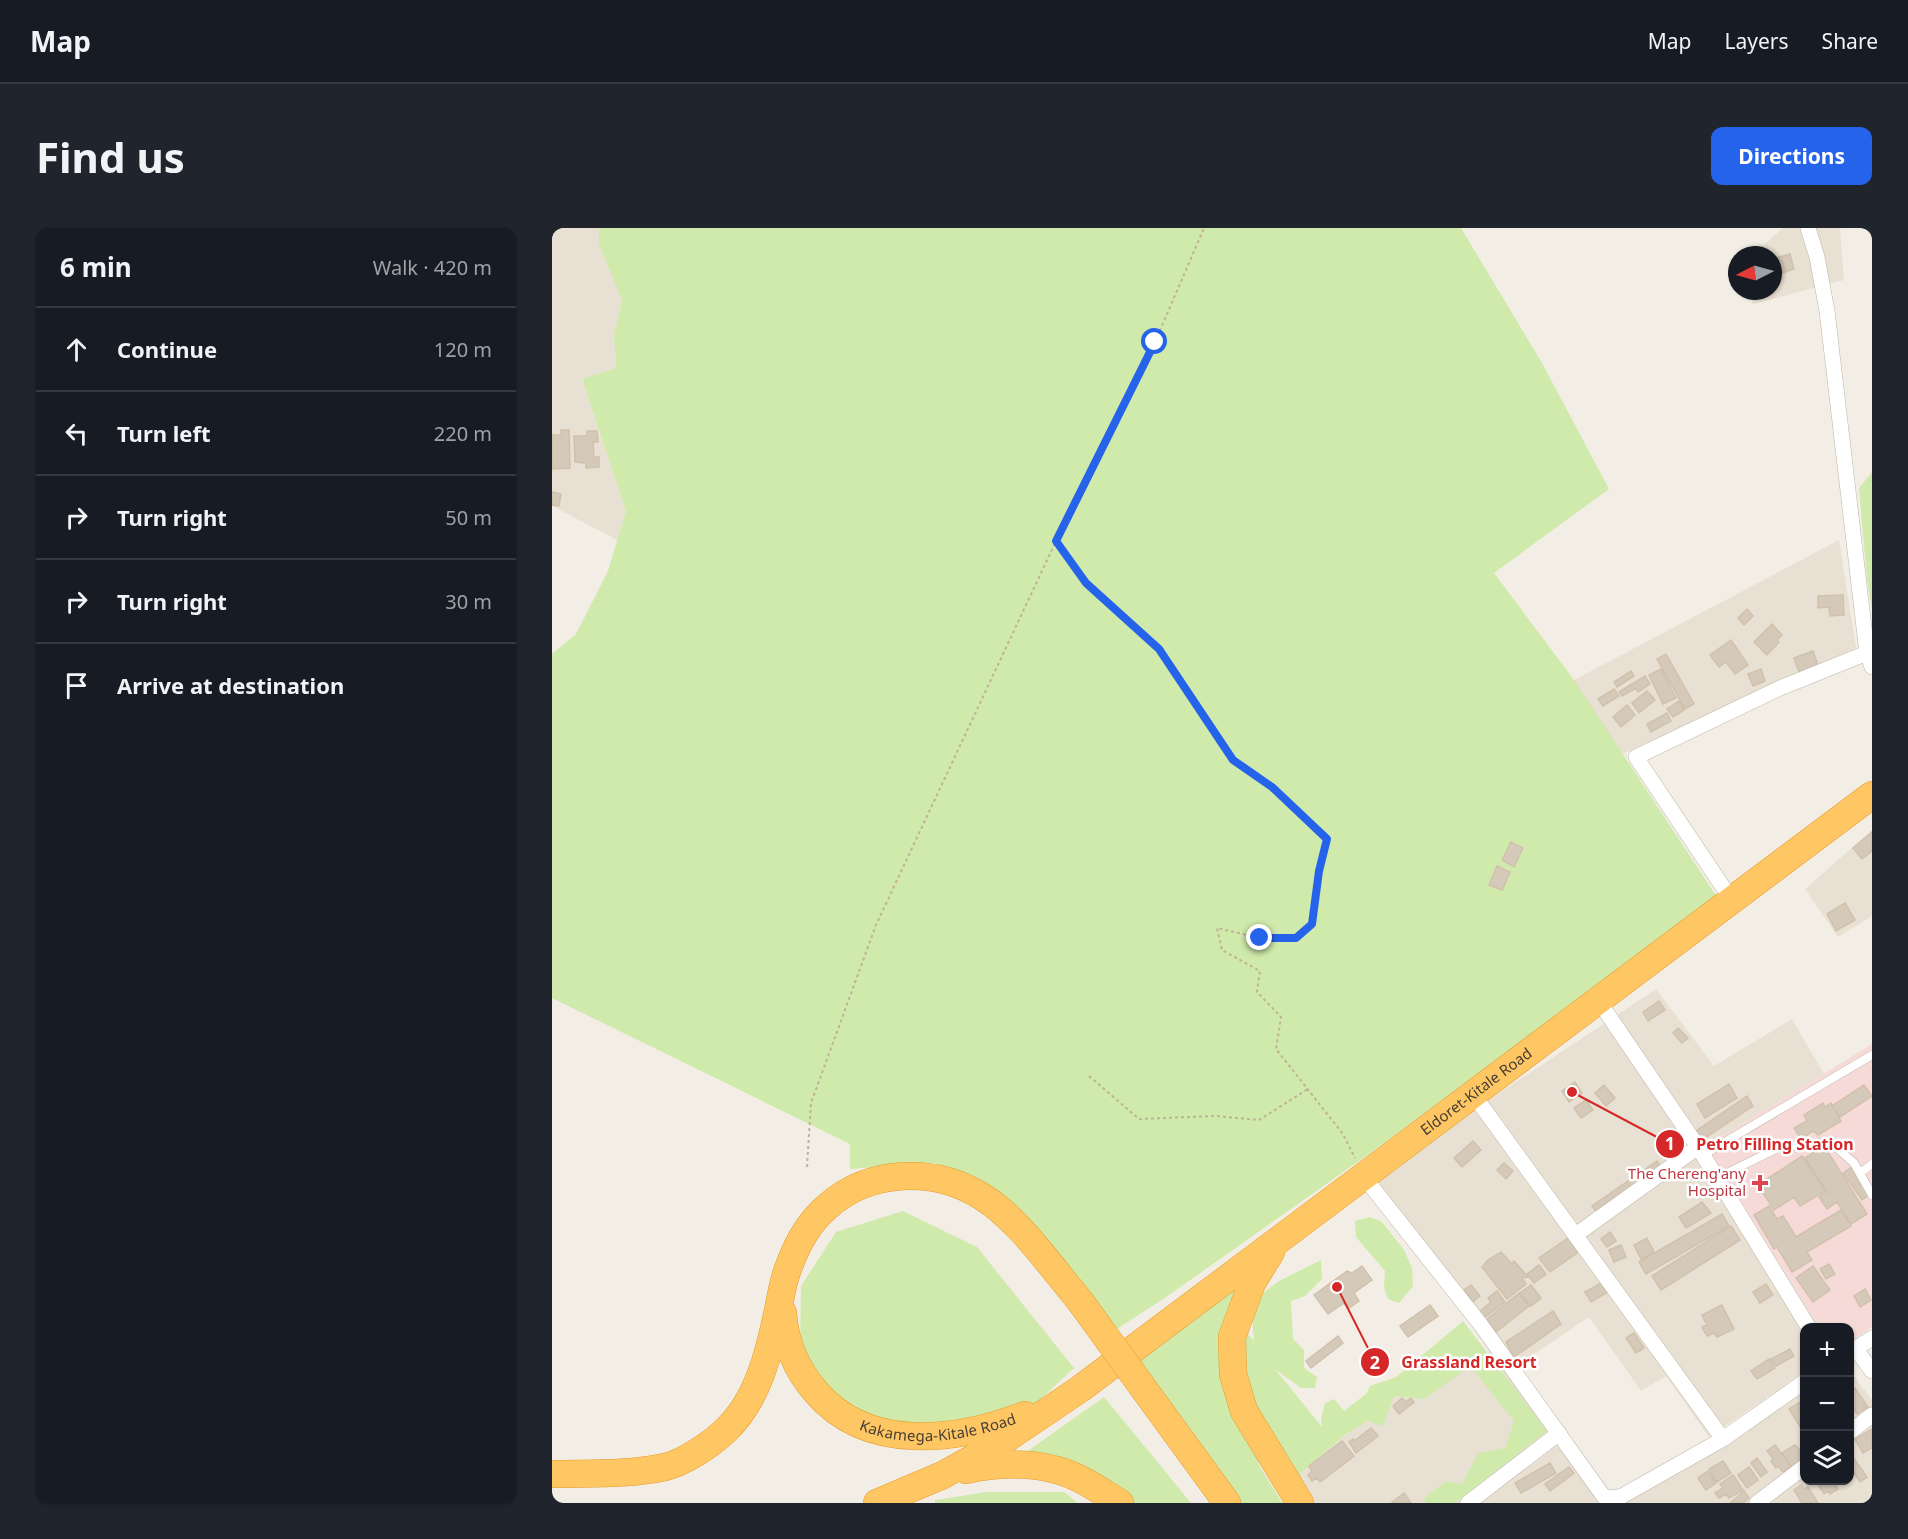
<!DOCTYPE html>
<meta charset="utf-8">
<style>
:root{--surface:#171b24;--page:#20242c;--text:#f1f3f6;--muted:#9ea1a6;--line:#363941;--accent:#2563eb}
body{margin:0;font-family:"Noto Sans",sans-serif;background:var(--page);color:var(--text)}
.controls{position:absolute;right:18px;bottom:18px;display:grid;overflow:hidden;border-radius:12px;box-shadow:0 2px 4px #0004}
.controls button{width:54px;height:54px;display:grid;place-items:center;padding:0;border:0;border-bottom:2px solid var(--line);background:var(--surface);color:var(--text);font:30px sans-serif}
.compass{position:absolute;left:1176px;top:18px;width:54px;height:54px;border-radius:50%;background:var(--surface);box-shadow:0 2px 4px #0004;rotate:264deg}
.stop{position:absolute;width:18px;height:18px;margin:-14px;border:4px solid #2563eb;border-radius:50%;background:#fff}
.stop.end{background:#2563eb;border-color:#fff;box-shadow:0 2px 6px #0008}
.list{margin:0;padding:0;list-style:none}
h2{display:flex;justify-content:space-between;align-items:center;height:78px;margin:0;padding:0 24px;font-size:26px}
h2 small{font-size:20px;font-weight:400;color:var(--muted)}
.list li{display:grid;grid-template-columns:39px 1fr auto;gap:18px;align-items:center;box-sizing:border-box;height:84px;padding:0 24px;border-top:2px solid var(--line)}
.list b{display:block;font-size:22px;white-space:nowrap}
.list em{font-size:20px;font-style:normal;color:var(--muted)}
.icon{flex:none;width:33px;height:33px;fill:none;stroke:currentColor;stroke-width:2;stroke-linecap:round;stroke-linejoin:round}
.map{position:relative;flex:none;width:1320px;height:1275px;overflow:hidden;border-radius:12px}
header{display:flex;align-items:center;gap:36px;box-sizing:border-box;height:84px;padding:0 30px;background:var(--surface);border-bottom:2px solid var(--line)}
header strong{font-size:28px}
nav{display:flex;gap:33px;margin-inline-start:auto;font-size:21px}
.intro{display:flex;align-items:center;justify-content:space-between;box-sizing:border-box;height:144px;padding:0 36px}
h1{margin:0;font-size:42px}
.button{padding:15px 27px;border-radius:12px;background:var(--accent);color:#fff;font-size:21px;font-weight:700}
main{display:flex;gap:36px;padding:0 36px}
aside{flex:1;background:var(--surface);border-radius:12px;box-shadow:0 2px 4px #0004}
.map>svg:first-child{display:block}
.residential{fill:#e8e0d2}
.medical{fill:#f5dad7}
.green{fill:#cfeaab}
.building{fill:#d5cab9;stroke:#d1c1ac;stroke-width:1.5}
.lines{fill:none;stroke-linecap:round;stroke-linejoin:round}
.lane-casing{stroke:#bfb6a7;stroke-width:9}
.street-casing{stroke:#bfb6a7;stroke-width:16}
.highway-casing{stroke:#e59c2d;stroke-width:28}
.path{stroke:#c2b197;stroke-width:2;stroke-dasharray:3 3;stroke-linecap:butt}
.lane{stroke:#fff;stroke-width:8}
.street{stroke:#fff;stroke-width:15}
.highway{stroke:#ffc764;stroke-width:27}
.highway-bridge-casing{stroke:#e59c2d;stroke-width:28;stroke-linecap:butt}
.highway-bridge{stroke:#ffc764;stroke-width:27}
.route{stroke:#2563eb;stroke-width:8}
.health-dot{fill:#e0444e;stroke:#fff;stroke-width:2}
.labels{text-anchor:middle;stroke-width:5;stroke-linejoin:round;paint-order:stroke}
.street-label{font-size:15px;fill:#463e34;stroke:#fff}
.health-label{font-size:15px;fill:#be3a42;stroke:#fff;text-anchor:end}
.leader{fill:none;stroke:#d62828;stroke-width:2}
.callout-dot{fill:#d62828;stroke:#fff;stroke-width:2}
.mark-label{font-size:18px;text-anchor:middle;font-weight:bold;fill:#fff}
.callout-label{font-size:16px;text-anchor:middle;font-weight:bold;fill:#d62828;stroke:#fff;stroke-width:5;stroke-linejoin:round;paint-order:stroke}
</style>
<header>
<strong>Map</strong>
<nav><a>Map</a><a>Layers</a><a>Share</a></nav>
</header>
<div class="intro"><h1>Find us</h1><a class="button">Directions</a></div>
<main>
<aside>
<h2>6 min<small>Walk · 420 m</small></h2>
<ul class="list">
<li><svg class="icon" aria-label="ahead" viewBox="0 0 24 24"><path d="M12 20V5M6 11l6-6 6 6"/></svg><div><b>Continue</b></div><em>120 m</em></li>
<li><svg class="icon" aria-label="left" viewBox="0 0 24 24"><path d="M17 20v-9H6M10 6l-5 5 5 5"/></svg><div><b>Turn left</b></div><em>220 m</em></li>
<li><svg class="icon" aria-label="right" viewBox="0 0 24 24"><path d="M7 20v-9h11M14 6l5 5-5 5"/></svg><div><b>Turn right</b></div><em>50 m</em></li>
<li><svg class="icon" aria-label="right" viewBox="0 0 24 24"><path d="M7 20v-9h11M14 6l5 5-5 5"/></svg><div><b>Turn right</b></div><em>30 m</em></li>
<li><svg class="icon" aria-label="arrive" viewBox="0 0 24 24"><path d="M6 21V4h12l-3 4 3 4H6"/></svg><div><b>Arrive at destination</b></div></li>
</ul>
</aside>
<div class="map">
<svg width="1320" height="1275" viewBox="0 0 1320 1275">
<rect width="100%" height="100%" fill="#f3eee5"/>
<path class="residential" d="M0,0h47v17l23,55 -8,35 2,33 -34,12 44,131 -9,29 -65,-34z
M1231,0h57l4,52 -91,24 -4,-13h24v-36h-21z
M1287,312l17,108 -234,106 -48,-74z
M1320,602v86l-34,21 -33,-48z
M1104,761l58,77 78,-47 32,55 -119,73 115,180 -16,1v44l-95,65 -43,-61 -25,15 -52,-74 -71,48 -145,-188z
M939,1122l115,153h-292l-14,-29 46,-40 22,-13 15,4 11,-29 31,3z
M1298,1143l22,29v103h-261l193,-114v91h46z"/>
<path class="medical" d="M1320,816v283l-22,15v-14l-30,-1 -115,-180z"/>
<path class="green" d="M47,0h862l81,135 67,126 -115,84 80,107 143,217 -337,249 -211,149 -55,36 -113,-135 -66,-33 -85,6v-25l-298,-146v-344l24,-20 32,-63 18,-60 -44,-132 34,-11 -2,-33 8,-35 -23,-55z
M1320,244v137l-5,-29 -8,-92z
M351,983l74,36 97,121 -42,39 -115,20 -54,-14 -37,-24 -26,-43 1,-60 35,-54z
M818,989l12,5 22,28 8,18 1,18 -14,17 -11,-4 -4,-12 1,-16 -29,-34 -1,-16z
M769,1032l1,19 -17,17 -14,5 2,38 11,11v18l13,9 -2,11h-14l-26,-19 47,58 -1,-8 4,-16 9,-4 10,12 22,-17 4,-8 26,-9 67,-56 84,110 -92,72h-29l-3,-4 23,-18 16,3 16,-31 27,-5 9,-27 -44,-55 -45,33 -31,-3 -11,30 -15,-5 -22,13 -46,40 14,29h-2l-53,-84 -17,-41 2,-49 10,12 -2,-25 4,-18 23,-17z
M686,1059l-17,72 39,108 22,36h-47l-98,-144z
M552,1169l87,106h-60l-109,-48z
M435,1264h77l14,11h-143v-3z"/>
<path class="building" d="M1238,26l4,15 -15,5 -4,-16z
M9,202h8l1,38 -18,1v-34h9z
M35,203h10l1,11h-5l1,15h5v10l-13,1v-5l-11,-1 -1,-26h13z
M0,264l9,2 -2,12 -7,-1z
M1291,367l1,20 -14,1 -1,-9 -11,1v-12z
M1195,381l6,7 -9,9 -6,-7z
M1220,396l10,11 -5,5 2,2 -12,13 -13,-13z
M1179,412l17,25 -13,9 -9,-12 -7,5 -9,-12z
M1261,423l5,14 -19,7 -5,-14z
M1114,426l28,50 -9,5 -28,-50z
M1109,441l15,29 -13,6 -14,-29z
M1209,441l4,12 -12,5 -5,-12z
M1079,443l3,5 -17,11 -3,-5z
M1093,448l5,8 -12,8 -2,-4 -14,8 -3,-4z
M1062,461l5,7 -16,10 -5,-7z
M1095,463l8,9 -16,13 -7,-10z
M1127,473l5,9 -11,7 -6,-8z
M1075,477l8,10 -14,12 -8,-10z
M1115,485l4,8 -20,11 -4,-8z
M1320,604v19l-10,8 -9,-11z
M959,614l12,6 -9,19 -12,-7z
M945,638l13,6 -8,18 -13,-5z
M1293,675l10,17 -19,11 -9,-17z
M1107,773l6,9 -17,11 -5,-9z
M1126,800l10,10 -6,5 -9,-10z
M1023,854l7,11 -13,9 -7,-11z
M1177,856l8,14 -32,20 -8,-14z
M1052,857l11,13 -9,8 -11,-13z
M1312,857l8,11 -32,21 -8,-11z
M1195,868l6,10 -54,36 -6,-9z
M1034,872l7,10 -12,8 -7,-10z
M1271,875l2,4 6,-4 10,18 -23,14 -5,-4 -12,8 -7,-11 13,-7 -3,-6z
M921,913l8,9 -19,17 -8,-9z
M1272,918l43,68 -16,10 -14,-22 -10,7 -8,-12 8,-5 -22,-34z
M1250,928l23,35 -25,15 -6,-9 -20,13 -16,-25z
M1105,933l4,6 -62,48 -7,-9z
M952,935l9,8 -7,8 -9,-9z
M1300,939l18,27 -8,6 -19,-27z
M1150,974l9,11 -25,15 -7,-11z
M1217,978l8,13 6,-3 13,21 45,-27 10,16 -44,26 5,8 -20,12 -15,-25 -3,2 -20,-34z
M1170,986l7,12 -83,48 -7,-12z
M1179,998l9,14 -79,50 -9,-14z
M1058,1004l6,9 -9,6 -6,-8z
M1019,1008l10,14 -31,22 -11,-14z
M1095,1010l7,14 -13,7 -7,-14z
M1069,1017l5,12 -12,5 -5,-12z
M949,1024l11,12 2,-3 14,16 -6,1 4,6 -19,15 -25,-32 6,-7z
M1277,1036l6,10 -9,5 -6,-10z
M987,1037l7,9 -12,9 -7,-9z
M810,1038l10,14 -18,13 5,8 -11,8 -4,-6 -16,11 -14,-19 33,-24 5,2z
M1261,1038l17,24 -17,12 -17,-24z
M1051,1054l5,10 -17,10 -6,-10z
M1214,1056l7,11 -13,8 -7,-11z
M919,1057l9,11 -7,6 -9,-12z
M979,1057l10,13 -10,8 -11,-13z
M1313,1061l6,11 -11,7 -6,-11z
M945,1063l8,11 -21,16 -5,-6 12,-10 -3,-4z
M967,1065l10,13 -33,26 -10,-12z
M878,1077l8,11 -30,21 -8,-11z
M1170,1077l12,24 -17,8 -3,-4 -7,3 -5,-9 5,-2 -5,-10z
M1001,1083l8,13 -47,33 -8,-15z
M1082,1105l10,15 -8,5 -10,-15z
M786,1108l5,7 -32,25 -5,-7z
M1238,1121l4,7 -18,10 -5,-7z
M1217,1131l6,9 -18,11 -6,-8z
M1303,1160l13,19 -11,7 -7,-11v-11z
M850,1170l3,4 6,-4 3,4 -15,12 -6,-8z
M1250,1173l2,3v29l-15,-24z
M819,1200l7,8 -22,17 -7,-11 4,-3 1,2z
M1320,1201v19l-9,5 -8,-14z
M790,1213l12,15 -34,26 -3,-4 -5,3 -4,-6 4,-4 -3,-5z
M1223,1217l16,21 -8,6 -5,-6 -2,2 -5,-7 2,-3 -6,-7z
M1243,1217l4,4 4,10 -11,8 -10,-14z
M1298,1225l17,24 -7,5 -10,-15z
M1205,1230l10,14 -6,5 -10,-14z
M1171,1233l8,12 -14,9 -8,-13z
M998,1235l6,10 -35,20 -6,-10z
M1017,1239l5,6 -24,18 -5,-7z
M1197,1239l9,13 -11,8 -9,-13z
M1156,1243l8,12 -10,7 -8,-12z
M1181,1247l10,15 -14,8 -3,-4 -7,4 -4,-5 8,-5 -3,-4z
M1263,1252h17l6,9 -8,5 -2,-3 -4,3z
M1249,1257l3,4 4,-2 10,16h-16l-8,-13z
M1192,1263l5,7 -6,5h-13z
M852,1265l7,10h-18l-1,-1z"/>
<g class="lines">
<g class="lane-casing">
<path id="lane" d="M1151,927l169,-100
M1308,945l12,-9
M1165,950l63,-31 50,-5 24,21 18,32"/>
</g>
<g class="street-casing">
<path id="street" d="M1256,0l9,29 10,54 40,342 5,14
M1179,671l-95,-142 144,-69 87,-35
M1046,772l100,147 111,181
M921,866l250,345
M812,949l117,148 123,172 11,1 7,-2 101,-57 81,-57
M1025,1006l121,-87
M1303,1120l17,23
M1298,1124l22,-14
M1298,1204l22,-17
M916,1275l91,-70
M1205,1275l47,-36"/>
</g>
<g class="highway-casing">
<g id="highway">
<path d="M719,1024l-19,31 -20,54 1,37 11,37 56,92"/>
<path id="s1" d="M231,1085c2,30 13,56 33,79 52,61 141,49 209,23"/>
<path d="M581,1146l94,129"/>
<path d="M414,1242c38,-8 78,-9 114,9 14,7 27,16 40,24"/>
<path d="M0,1246c37,-1 76,1 113,-7 18,-4 45,-22 59,-35 34,-31 45,-79 54,-122 3,-14 5,-30 11,-44 8,-22 21,-45 39,-60 42,-37 106,-39 153,-10 37,22 71,72 99,105"/>
<path id="s2" d="M325,1275l66,-28 54,-30 83,-56 792,-594"/>
</g>
</g>
<path class="path" d="M504,313l99,-199 49,-114
M537,848l50,43 77,-3 43,4 49,-31
M255,939l4,-64 65,-178 180,-384 30,42 73,66 74,111 39,27 55,52 -8,32 -7,53 -16,13 -36,1 -43,-10 5,22 38,21 -3,21 24,25 -5,32 67,85 12,24"/>
<use href="#lane" class="lane"/>
<use href="#street" class="street"/>
<use href="#highway" class="highway"/>
<g class="highway-bridge-casing">
<path id="highway-bridge" d="M528,1073l53,73"/>
</g>
<use href="#highway-bridge" class="highway-bridge"/>
</g>
<g class="lines">
<path class="route" d="M603,114l-99,199 30,42 73,66 74,111 39,27 55,52 -8,32 -7,53 -16,14h-36"/>
</g>
<path class="health-dot" d="M1205 946h6v6h6v6h-6v6h-6v-6h-6v-6h6z"/>
<g class="labels">
<g class="street-label">
<text dy="5" stroke="none"><textPath href="#s2" startOffset="729">Eldoret-Kitale Road</textPath></text>
<text dy="5" stroke="none"><textPath href="#s1" startOffset="222">Kakamega-Kitale Road</textPath></text>
</g>
<g class="health-label">
<text x="1194" y="951">The Chereng'any<tspan x="1194" dy="17">Hospital</tspan></text>
</g>
</g>
<path class="leader" d="M1020 864L1118 916M785 1059L823 1134"/>
<g class="callout-dot">
<circle cx="1020" cy="864" r="6"/>
<circle cx="785" cy="1059" r="6"/>
<circle cx="1118" cy="916" r="15"/>
<circle cx="823" cy="1134" r="15"/>
</g>
<g class="mark-label">
<text x="1118" y="922">1</text>
<text x="823" y="1141">2</text>
</g>
<g class="callout-label">
<text x="1223" y="922">Petro Filling Station</text>
<text x="917" y="1140">Grassland Resort</text>
</g>
</svg>
<div class="controls">
<button>+</button>
<button>−</button>
<button><svg class="icon" aria-label="layers" viewBox="0 0 24 24"><path d="M12 4l9 5-9 5-9-5zM3 14l9 5 9-5"/></svg></button>
</div>
<svg class="compass" viewBox="-18 -18 36 36"><path d="M0-13l5 13h-10z" fill="#e53935"/><path d="M0 13l5-13h-10z" fill="#9ea1a6"/></svg>
<div class="stop" style="left:603px;top:114px"></div>
<div class="stop end" style="left:708px;top:710px"></div>
</div>
</main>
